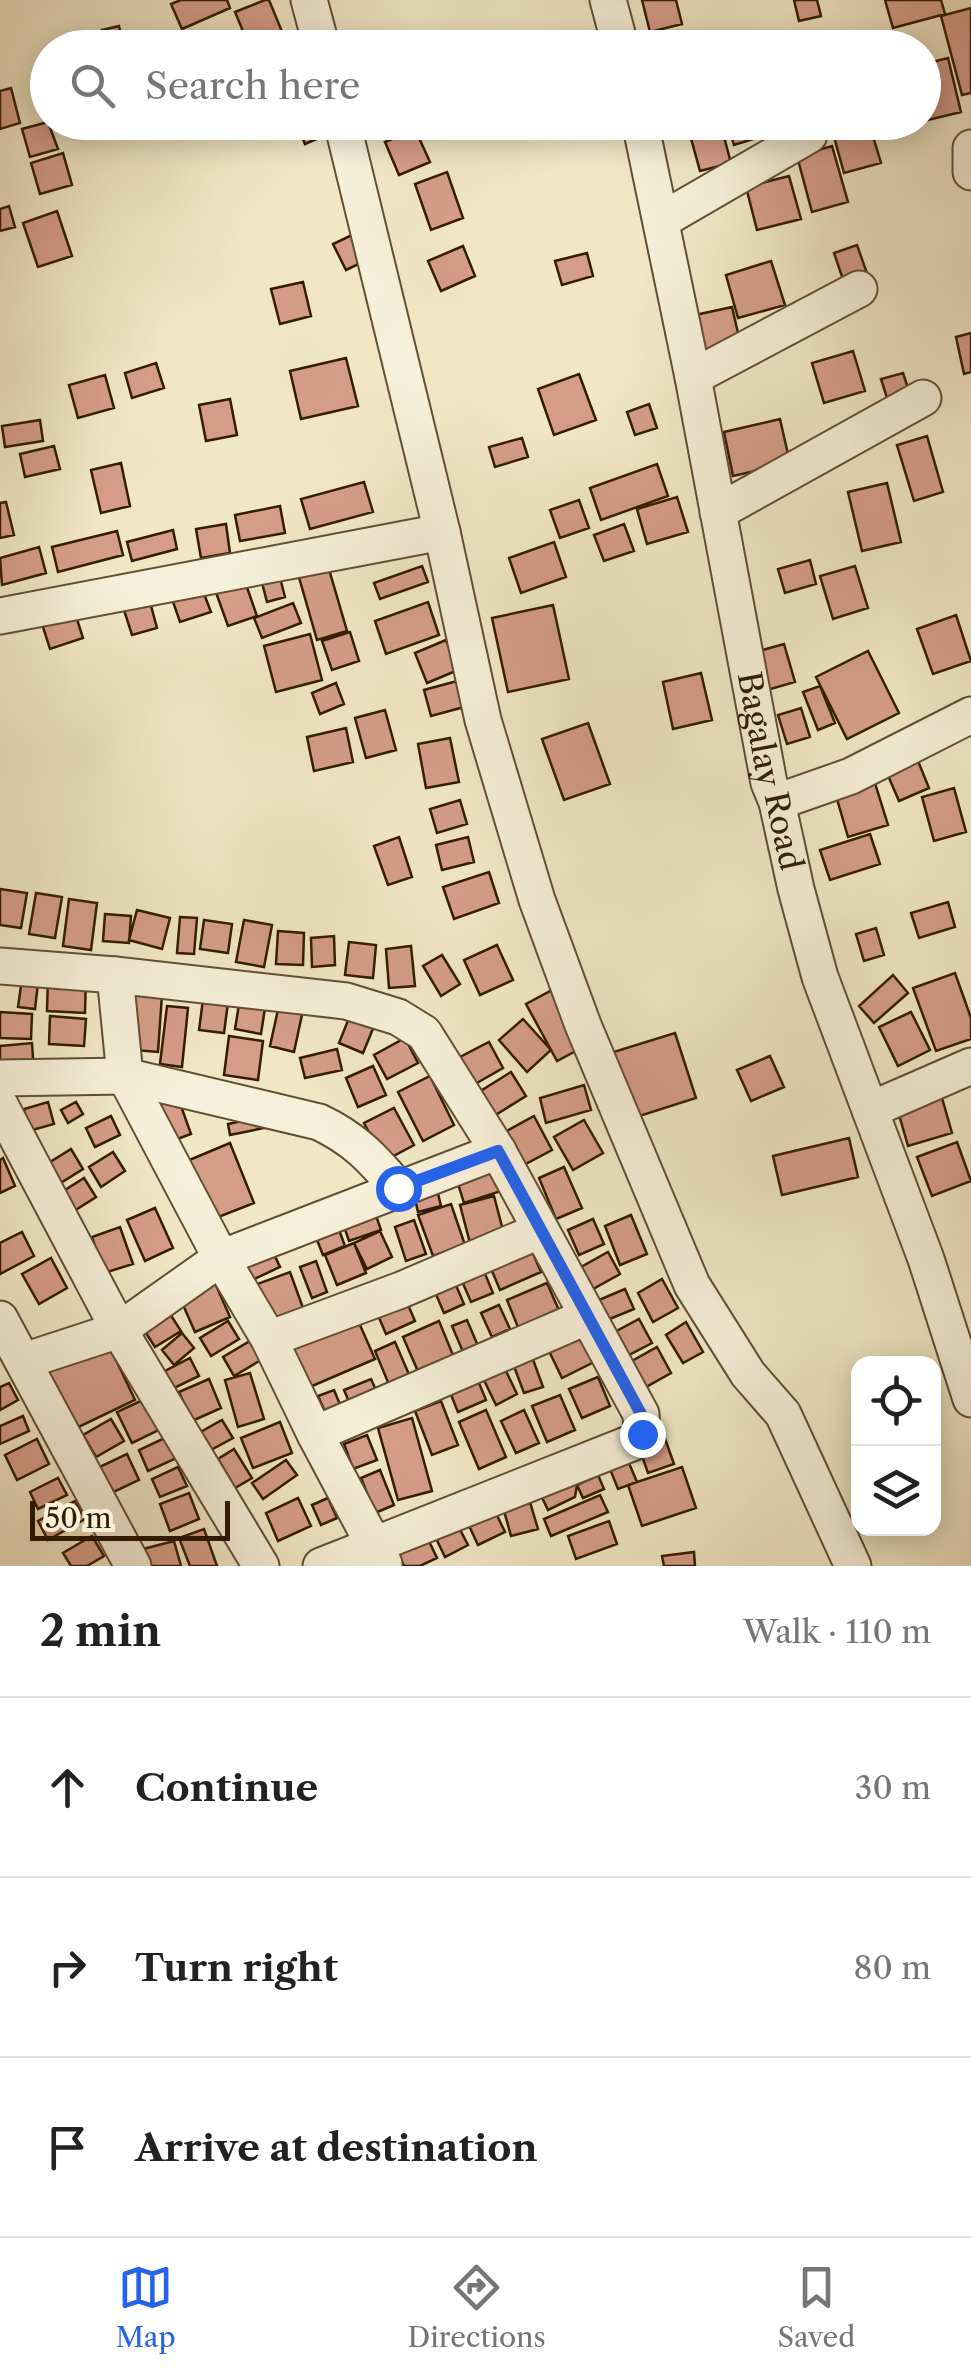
<!DOCTYPE html>
<meta charset="utf-8">
<style>
:root{--surface:#fff;--page:#f2f2f2;--text:#222;--muted:#767676;--line:#e0e0e0;--accent:#2563eb}
body{margin:0;font-family:"Libre Caslon Text",serif;background:var(--page);color:var(--text)}
.controls{position:absolute;right:30px;bottom:30px;display:grid;overflow:hidden;border-radius:20px;box-shadow:0 5px 25px #0003}
.controls button{width:90px;height:90px;display:grid;place-items:center;padding:0;border:0;border-bottom:2px solid var(--line);background:var(--surface);color:var(--text);font:50px sans-serif}
.scale{position:absolute;left:30px;bottom:25px;width:200px;box-sizing:border-box;padding-left:10px;border:5px solid #331c02;border-top:0;font-size:28px;line-height:35px;white-space:nowrap;color:#331c02;-webkit-text-stroke:8px #f6efd9;paint-order:stroke}
.stop{position:absolute;width:30px;height:30px;margin:-22px;border:8px solid #2563eb;border-radius:50%;background:#fff}
.stop.end{background:#2563eb;border-color:#fff;box-shadow:0 2px 10px #0008}
.list{margin:0;padding:0;list-style:none}
h2{display:flex;justify-content:space-between;align-items:center;height:130px;margin:0;padding:0 40px;font-size:42px}
h2 small{font-size:32px;font-weight:400;color:var(--muted)}
.list li{display:grid;grid-template-columns:65px 1fr auto;gap:30px;align-items:center;box-sizing:border-box;height:180px;padding:0 40px;border-top:2px solid var(--line)}
.list b{display:block;font-size:38px;white-space:nowrap}
.list em{font-size:32px;font-style:normal;color:var(--muted)}
.icon{flex:none;width:55px;height:55px;fill:none;stroke:currentColor;stroke-width:2;stroke-linecap:round;stroke-linejoin:round}
.map{position:relative;flex:none;width:971px;height:1566px;overflow:hidden}
.search{position:absolute;background:var(--surface);box-shadow:0 5px 25px #0003;left:30px;right:30px;top:30px;height:110px;display:flex;align-items:center;gap:25px;box-sizing:border-box;padding:0 35px;border-radius:55px;color:var(--muted);font-size:38px}
.sheet{height:670px;background:var(--surface)}
nav{display:flex;justify-content:space-around;align-items:center;box-sizing:border-box;height:140px;border-top:2px solid var(--line);background:var(--surface);font-size:28px;color:var(--muted)}
nav a{display:grid;justify-items:center;gap:5px}
nav .on{color:var(--accent)}
.map>svg:first-child{display:block}
.building{fill:#d59d88;stroke:#331c02;stroke-width:2.5}
.lines{fill:none;stroke-linecap:round;stroke-linejoin:round}
.minor-casing{stroke:#624f33;stroke-width:39}
.minor{stroke:#f6efd9;stroke-width:35}
.route{stroke:#2563eb;stroke-width:12}
.labels{text-anchor:middle;stroke-width:9;stroke-linejoin:round;paint-order:stroke}
.street-label{font-size:32px;fill:#331c02;stroke:#f6efd9}
</style>
<div class="map">
<svg width="971" height="1566" viewBox="0 0 971 1566">
<rect width="100%" height="100%" fill="#f1e7c5"/>
<filter id="stains"><feTurbulence type="fractalNoise" baseFrequency=".002" numOctaves="4"/><feColorMatrix values="0 0 0 0 .2 0 0 0 0 .09 0 0 0 0 .02 0 0 0 .5 -.17"/></filter>
<radialGradient id="worn" r=".72"><stop offset=".6" stop-color="#630" stop-opacity="0"/><stop offset="1" stop-color="#630" stop-opacity=".3"/></radialGradient>
<path class="building" d="M181,0h46l3,8 -48,21 -11,-25z
M265,0h4l16,39 -21,9h-14l-15,-36z
M642,0h34l6,24 -32,8z
M794,0h23l4,16 -22,5z
M885,0h56l4,14 -52,14z
M971,8v85l-9,2 -21,-79z
M119,26l5,22h-18l-4,-18z
M678,31l6,17h-20l-3,-11z
M948,58l13,54 -37,9v-57z
M11,88l9,35 -20,6v-38z
M48,122l10,27 -28,8 -8,-28z
M296,122h38l3,8 -32,14z
M720,122l11,41 -31,8 -13,-47z
M727,122h29l4,15 -26,8z
M869,123l12,40 -37,10 -11,-40z
M415,129l15,33 -31,13 -14,-33z
M832,146l16,56 -36,10 -15,-56z
M63,153l9,32 -32,9 -9,-31z
M447,172l16,46 -32,12 -16,-46z
M789,176l12,43 -44,11 -11,-43z
M9,206l6,21 -15,4v-22z
M57,211l15,45 -34,11 -15,-44z
M352,235l13,26 -19,9 -13,-26z
M857,245l12,34 -23,9 -12,-35z
M463,246l12,30 -34,15 -13,-30z
M587,253l6,23 -31,9 -7,-24z
M771,261l14,44 -47,13 -12,-43z
M303,282l8,34 -31,8 -9,-35z
M732,307l9,39 -46,11 -9,-40z
M971,333v39l-7,2 -8,-37z
M853,351l12,40 -41,12 -12,-40z
M346,358l12,48 -57,13 -11,-48z
M156,363l8,25 -32,10 -7,-25z
M903,373l6,18 -22,7 -6,-19z
M579,374l17,46 -42,15 -16,-46z
M105,375l9,33 -36,10 -9,-33z
M230,399l7,36 -31,6 -7,-36z
M649,404l8,24 -22,7 -8,-23z
M780,419l10,44 -57,13 -9,-44z
M40,420l3,21 -38,6 -3,-21z
M927,436l16,56 -29,9 -17,-56z
M522,438l6,19 -33,10 -6,-20z
M54,446l6,23 -35,8 -5,-23z
M121,463l9,43 -29,7 -10,-43z
M657,464l11,32 -67,24 -11,-32z
M364,482l9,30 -63,17 -9,-30z
M887,483l14,59 -39,9 -14,-59z
M677,497l11,35 -41,12 -10,-35z
M579,500l10,28 -29,10 -10,-28z
M6,502l8,33 -14,3v-35z
M280,506l5,27 -45,8 -5,-26z
M226,524l4,29 -29,5 -5,-29z
M624,524l10,27 -30,10 -10,-26z
M173,530l4,19 -45,12 -5,-19z
M117,531l6,24 -65,17 -6,-25z
M554,542l12,35 -45,16 -12,-35z
M39,547l7,26 -44,12 -2,-27z
M326,559l21,72 -30,9 -21,-73z
M810,560l6,24 -31,9 -7,-24z
M422,566l6,16 -48,17 -6,-16z
M855,566l13,42 -35,11 -13,-43z
M278,570l7,27 -18,5 -7,-27z
M243,576l14,40 -29,10 -14,-39z
M201,586l10,26 -31,10 -9,-26z
M150,602l7,26 -25,7 -8,-25z
M428,602l11,33 -53,19 -11,-33z
M293,603l8,20 -39,15 -8,-20z
M553,605l16,74 -61,13 -16,-74z
M75,613l8,25 -33,11 -8,-25z
M956,615l15,46 -38,13 -16,-45z
M350,632l9,29 -27,9 -10,-29z
M310,634l12,46 -46,12 -12,-46z
M446,640l12,30 -31,13 -12,-30z
M784,644l11,38 -35,10 -12,-38z
M868,651l31,62 -52,26 -31,-62z
M701,673l11,47 -39,9 -10,-47z
M457,681l7,26 -33,9 -7,-26z
M336,683l8,21 -24,10 -8,-21z
M820,686l15,37 -17,7 -15,-38z
M801,708l9,29 -23,7 -9,-29z
M385,710l11,40 -30,8 -11,-40z
M588,723l22,61 -46,16 -22,-61z
M346,728l7,34 -39,9 -7,-34z
M450,738l9,44 -33,6 -8,-44z
M914,751l15,37 -30,13 -16,-37z
M874,780l14,45 -40,12 -13,-45z
M954,788l12,44 -32,9 -12,-44z
M460,800l7,24 -30,9 -7,-24z
M870,834l10,30 -50,16 -10,-30z
M399,837l13,40 -24,8 -14,-39z
M468,837l6,25 -32,8 -6,-25z
M489,872l10,31 -45,16 -11,-32z
M0,889l27,4 -6,35 -21,-3z
M36,893l26,4 -7,41 -26,-4z
M69,899l28,4 -6,47 -28,-4z
M948,902l7,25 -36,11 -8,-25z
M137,910l33,8 -8,31 -33,-9z
M105,914l26,2 -2,27 -26,-2z
M180,917l17,1 -3,36 -17,-1z
M204,920l28,4 -4,29 -28,-4z
M244,920l28,5 -8,42 -28,-5z
M876,928l8,27 -20,6 -8,-27z
M278,931l26,2 -1,32 -27,-1z
M334,936l1,29 -23,2 -1,-29z
M349,942l27,3 -3,33 -28,-3z
M497,945l16,35 -33,15 -16,-35z
M411,946l4,40 -26,2 -3,-39z
M442,955l18,29 -19,12 -18,-30z
M23,972l16,2 -4,35 -17,-2z
M955,973l16,45v21l-35,12 -23,-63z
M48,975l38,1 -1,37 -38,-2z
M893,975l15,18 -34,30 -15,-17z
M554,989l31,57 -28,15 -31,-57z
M127,992l35,3 -4,57 -35,-3z
M204,992l25,3 -5,38 -25,-3z
M241,992l26,3 -6,39 -26,-5z
M279,1005l24,5 -9,42 -24,-6z
M167,1006l21,2 -6,59 -22,-3z
M353,1008l24,11 -14,34 -24,-10z
M0,1012l32,2 -1,25 -31,-1z
M911,1012l19,38 -32,16 -19,-39z
M50,1016l36,3 -2,27 -35,-2z
M523,1019l28,31 -24,22 -28,-32z
M675,1033l21,65 -69,22 -20,-66z
M229,1036l34,5 -5,39 -34,-5z
M405,1038l13,25 -31,16 -13,-24z
M489,1042l14,26 -28,16 -15,-27z
M32,1043l2,31 -34,2v-30z
M337,1049l5,21 -37,8 -5,-20z
M770,1056l14,31 -33,14 -14,-31z
M373,1066l13,29 -28,12 -12,-29z
M511,1072l15,24 -32,20 -15,-24z
M430,1076l24,49 -31,16 -25,-49z
M584,1085l7,25 -45,13 -6,-25z
M176,1092l15,42 -27,10 -16,-41z
M942,1098l10,35 -44,13 -10,-35z
M48,1102l6,22 -25,7 -5,-22z
M76,1102l7,12 -15,9 -7,-13z
M394,1108l20,37 -30,16 -20,-38z
M272,1115l2,11 -44,9 -2,-11z
M111,1116l9,19 -25,12 -9,-19z
M534,1116l18,34 -32,17 -17,-34z
M584,1120l19,33 -30,17 -19,-33z
M849,1138l9,39 -76,18 -9,-39z
M957,1142l14,39 -39,15 -15,-39z
M230,1143l24,60 -43,17 -24,-59z
M71,1149l12,20 -24,15 -12,-20z
M113,1152l12,19 -24,16 -12,-20z
M489,1156l12,35 -37,12 -11,-35z
M3,1158l12,28 -15,7v-33z
M564,1167l18,41 -26,11 -17,-41z
M84,1178l12,19 -22,14 -12,-19z
M435,1181l6,25 -23,6 -6,-25z
M494,1196l10,38 -34,9 -10,-38z
M371,1201l10,29 -32,11 -10,-29z
M451,1204l14,41 -32,11 -15,-41z
M155,1208l18,40 -28,13 -18,-41z
M631,1215l16,39 -27,11 -15,-39z
M334,1216l11,30 -22,9 -12,-30z
M593,1219l11,25 -25,11 -11,-25z
M414,1220l12,34 -20,7 -11,-34z
M120,1227l13,37 -29,9 -12,-36z
M380,1231l12,26 -25,12 -13,-26z
M22,1232l12,24 -34,18v-31z
M528,1242l13,30 -41,18 -13,-31z
M354,1243l12,30 -29,12 -12,-30z
M272,1250l8,17 -28,13 -8,-17z
M608,1252l12,22 -27,15 -12,-22z
M51,1258l16,30 -28,16 -17,-30z
M316,1261l11,31 -15,6 -12,-31z
M483,1269l10,24 -22,9 -10,-23z
M290,1272l13,36 -38,14 -13,-36z
M662,1279l16,29 -25,14 -15,-29z
M215,1283l15,34 -35,15 -15,-34z
M455,1283l9,21 -20,9 -9,-21z
M547,1283l14,32 -41,17 -13,-32z
M625,1289l9,20 -27,11 -8,-20z
M406,1300l9,21 -29,13 -9,-21z
M163,1303l18,28 -26,16 -18,-28z
M499,1305l11,24 -18,8 -11,-24z
M356,1316l19,43 -70,30 -18,-43z
M639,1319l13,24 -29,15 -12,-24z
M467,1320l14,33 -15,6 -14,-33z
M228,1321l11,18 -28,17 -11,-18z
M439,1321l16,39 -35,16 -17,-39z
M686,1322l17,30 -20,11 -17,-28z
M182,1333l12,15 -20,17 -12,-15z
M580,1336l14,26 -32,16 -13,-27z
M250,1341l11,19 -27,16 -11,-19z
M395,1342l16,37 -21,8 -15,-36z
M108,1343l27,57 -67,32 -28,-56z
M657,1347l14,26 -25,14 -14,-26z
M531,1354l12,33 -19,6 -12,-32z
M190,1358l9,18 -25,12 -9,-17z
M504,1367l13,27 -21,11 -13,-27z
M250,1373l14,46 -26,8 -13,-47z
M598,1377l12,29 -28,12 -13,-29z
M477,1378l9,22 -28,12 -9,-22z
M209,1379l12,29 -29,13 -13,-29z
M371,1379l9,20 -27,12 -9,-21z
M9,1383l9,17 -18,10v-23z
M334,1390l10,24 -15,7 -11,-25z
M560,1395l15,35 -28,12 -15,-36z
M147,1398l14,31 -29,14 -15,-31z
M441,1401l17,44 -26,10 -17,-44z
M486,1410l20,47 -27,12 -20,-47z
M524,1410l15,33 -23,10 -15,-32z
M23,1416l6,15 -29,13v-18z
M412,1418l20,73 -34,9 -20,-72z
M111,1419l13,22 -28,16 -13,-22z
M222,1420l11,18 -26,14 -10,-18z
M280,1422l12,31 -39,15 -12,-30z
M663,1433l11,31 -26,9 -11,-31z
M367,1435l10,25 -24,9 -9,-25z
M169,1436l10,21 -31,14 -9,-21z
M37,1439l12,25 -32,16 -12,-25z
M234,1449l18,29 -17,10 -17,-29z
M127,1454l12,26 -34,16 -12,-26z
M626,1456l11,26 -19,7 -10,-25z
M286,1460l11,15 -34,24 -11,-16z
M178,1467l9,19 -27,11 -8,-18z
M682,1467l14,41 -54,18 -14,-41z
M380,1470l14,35 -19,8 -14,-35z
M562,1471l15,14 -2,12 -27,13 -12,-25z
M598,1475l6,14 -21,9 -6,-13z
M58,1478l9,17 -29,14 -8,-17z
M527,1492l11,37 -27,7 -10,-36z
M189,1493l10,26 -29,12 -10,-27z
M600,1495l8,17 -57,24 -7,-17z
M298,1498l13,28 -33,15 -12,-28z
M328,1498l9,20 -16,7 -9,-20z
M75,1501l10,18 -37,21 -10,-19z
M491,1503l14,29 -27,13 -14,-30z
M454,1518l14,27 -23,12 -13,-27z
M609,1521l8,23 -41,15 -8,-23z
M204,1529l13,37h-27l-11,-28z
M425,1533l12,25 -17,8h-16l-9,-20z
M92,1536l12,20 -17,10h-16l-8,-13z
M174,1541l7,25h-38l-4,-16z
M694,1552l1,14h-31l-2,-10z"/>
<g class="lines">
<g class="minor-casing">
<g id="minor">
<path d="M309,0l13,48"/>
<path d="M608,0l13,48"/>
<path d="M342,122l100,410 41,188 54,180 46,125 109,260 56,89 35,40 70,152"/>
<path id="s1" d="M640,122l53,255 76,406 8,19 19,87 24,88 106,282 45,140"/>
<path d="M971,148v24"/>
<path d="M662,220l147,-85"/>
<path d="M693,377l166,-88"/>
<path d="M718,512l205,-114"/>
<path d="M0,616l442,-84"/>
<path d="M777,802l74,-26 120,-61"/>
<path d="M0,966l115,9 231,26 52,16 26,16 74,118 143,263 1,20 -8,8 -313,124"/>
<path d="M115,975l10,101 96,182 48,81 46,95 69,130"/>
<path d="M0,1078l125,-2 194,46c36,17 53,36 79,66"/>
<path d="M0,1105l119,225 142,236"/>
<path d="M870,1110l101,-44"/>
<path d="M0,1319l133,247"/>
<path d="M269,1339l132,-49 138,-59"/>
<path d="M24,1361l95,-31 102,-72 277,-107"/>
<path d="M315,1434l271,-117"/>
</g>
</g>
<use href="#minor" class="minor"/>
</g>
<g class="lines">
<path class="route" d="M398,1188l100,-37 143,263 1,20"/>
</g>
<g class="labels">
<g class="street-label">
<text dy="11" stroke="none"><textPath href="#s1" startOffset="662">Bagalay Road</textPath></text>
</g>
</g>
<rect width="100%" height="100%" filter="url(#stains)"/>
<rect width="100%" height="100%" fill="url(#worn)"/>
</svg>
<div class="controls">
<button><svg class="icon" aria-label="locate" viewBox="0 0 24 24"><circle cx="12" cy="12" r="6"/><path d="M12 2v4M12 18v4M2 12h4M18 12h4"/></svg></button>
<button><svg class="icon" aria-label="layers" viewBox="0 0 24 24"><path d="M12 4l9 5-9 5-9-5zM3 14l9 5 9-5"/></svg></button>
</div>
<div class="scale">50 m</div>
<div class="stop" style="left:398px;top:1188px"></div>
<div class="stop end" style="left:642px;top:1434px"></div>
<div class="search"><svg class="icon" aria-label="search" viewBox="0 0 24 24"><circle cx="10" cy="10" r="6"/><path d="M15 15l6 6"/></svg>Search here</div>
</div>
<section class="sheet">
<h2>2 min<small>Walk · 110 m</small></h2>
<ul class="list">
<li><svg class="icon" aria-label="ahead" viewBox="0 0 24 24"><path d="M12 20V5M6 11l6-6 6 6"/></svg><div><b>Continue</b></div><em>30 m</em></li>
<li><svg class="icon" aria-label="right" viewBox="0 0 24 24"><path d="M7 20v-9h11M14 6l5 5-5 5"/></svg><div><b>Turn right</b></div><em>80 m</em></li>
<li><svg class="icon" aria-label="arrive" viewBox="0 0 24 24"><path d="M6 21V4h12l-3 4 3 4H6"/></svg><div><b>Arrive at destination</b></div></li>
</ul>
</section>
<nav>
<a class="on"><svg class="icon" aria-label="map" viewBox="0 0 24 24"><path d="M3 6l6-2 6 2 6-2v14l-6 2-6-2-6 2zM9 4v14M15 6v14"/></svg>Map</a>
<a><svg class="icon" aria-label="directions" viewBox="0 0 24 24"><path d="M12 3l9 9-9 9-9-9zM9 14v-3h6M13 9l2 2-2 2"/></svg>Directions</a>
<a><svg class="icon" aria-label="saved" viewBox="0 0 24 24"><path d="M7 4h10v16l-5-4-5 4z"/></svg>Saved</a>
</nav>
